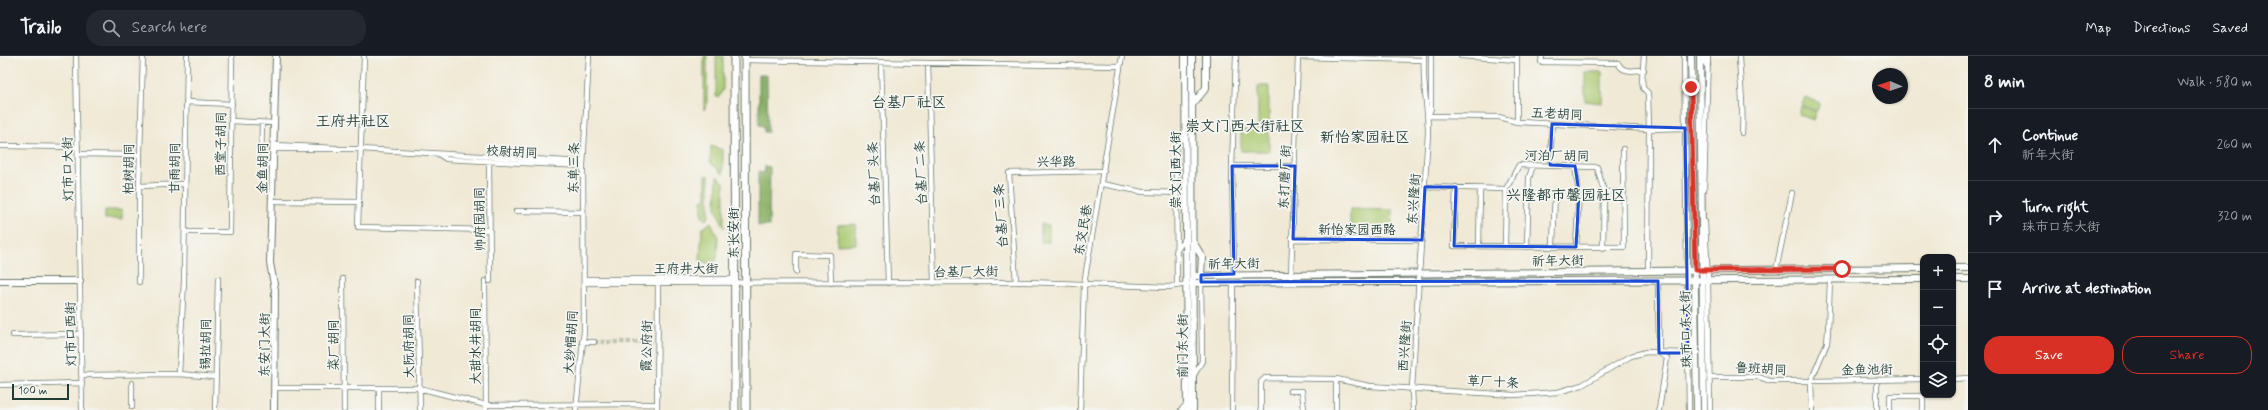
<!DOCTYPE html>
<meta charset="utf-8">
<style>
:root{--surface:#171b24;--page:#242831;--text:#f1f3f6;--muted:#9ea1a6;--line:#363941;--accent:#d93025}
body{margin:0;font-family:Mynerve,"LXGW WenKai TC",sans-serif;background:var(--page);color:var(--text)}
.controls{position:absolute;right:12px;bottom:12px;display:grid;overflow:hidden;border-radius:8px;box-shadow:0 1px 3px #0004}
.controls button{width:36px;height:36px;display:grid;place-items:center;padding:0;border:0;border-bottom:1px solid var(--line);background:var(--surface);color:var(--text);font:20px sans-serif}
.compass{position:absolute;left:1872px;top:12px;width:36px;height:36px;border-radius:50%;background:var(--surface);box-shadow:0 1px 3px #0004;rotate:272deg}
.scale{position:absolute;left:12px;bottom:10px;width:57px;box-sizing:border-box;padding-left:4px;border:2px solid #1f3d34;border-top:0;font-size:11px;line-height:14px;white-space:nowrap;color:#1f3d34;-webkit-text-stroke:3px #f6f6f2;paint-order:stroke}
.stop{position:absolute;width:12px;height:12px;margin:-9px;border:3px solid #d93025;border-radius:50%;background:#fff}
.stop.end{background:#d93025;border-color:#fff;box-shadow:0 1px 4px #0008}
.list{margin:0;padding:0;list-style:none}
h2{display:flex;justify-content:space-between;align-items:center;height:52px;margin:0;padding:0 16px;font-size:17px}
h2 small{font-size:13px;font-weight:400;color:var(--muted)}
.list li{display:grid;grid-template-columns:26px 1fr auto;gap:12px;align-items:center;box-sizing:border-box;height:72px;padding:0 16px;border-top:1px solid var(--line)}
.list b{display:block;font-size:15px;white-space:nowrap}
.list p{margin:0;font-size:13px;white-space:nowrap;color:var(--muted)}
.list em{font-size:13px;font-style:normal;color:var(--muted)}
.actions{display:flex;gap:8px;padding:12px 16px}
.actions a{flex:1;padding:9px 0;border:1px solid var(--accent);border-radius:16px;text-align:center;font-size:14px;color:var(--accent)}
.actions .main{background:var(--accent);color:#fff}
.icon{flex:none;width:22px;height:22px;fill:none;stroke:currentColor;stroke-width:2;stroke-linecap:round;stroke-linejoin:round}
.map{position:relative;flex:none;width:1968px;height:354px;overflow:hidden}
header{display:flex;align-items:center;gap:24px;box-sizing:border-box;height:56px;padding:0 20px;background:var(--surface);border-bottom:1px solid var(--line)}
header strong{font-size:19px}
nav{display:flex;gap:22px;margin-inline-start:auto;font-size:14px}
.search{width:280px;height:36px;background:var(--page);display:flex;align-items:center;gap:10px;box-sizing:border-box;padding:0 14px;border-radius:16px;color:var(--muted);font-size:15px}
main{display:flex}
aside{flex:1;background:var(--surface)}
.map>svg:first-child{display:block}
.green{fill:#aac970;stroke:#648352}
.forest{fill:#87ad62;stroke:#53754b}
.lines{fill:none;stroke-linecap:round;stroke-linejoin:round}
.minor-tunnel{stroke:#c6c7b5;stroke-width:4.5;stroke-dasharray:4.5 2;stroke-linecap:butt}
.minor-casing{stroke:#68796c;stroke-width:6}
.major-casing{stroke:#68796c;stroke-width:8}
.highway-casing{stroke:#68796c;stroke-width:9}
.minor{stroke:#fff;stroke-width:4.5}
.major{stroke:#fff;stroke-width:6}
.highway{stroke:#fff;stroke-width:7}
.route{stroke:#d93025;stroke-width:5}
.marked{fill:none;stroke:#1d4ed8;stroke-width:3;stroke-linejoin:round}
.labels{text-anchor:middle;stroke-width:3.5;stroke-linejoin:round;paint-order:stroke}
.street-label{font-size:13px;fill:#1f3d34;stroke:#f6f6f2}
.quarter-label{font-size:15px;fill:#1f3d34;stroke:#f6f6f2}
</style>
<header>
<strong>Trailo</strong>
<div class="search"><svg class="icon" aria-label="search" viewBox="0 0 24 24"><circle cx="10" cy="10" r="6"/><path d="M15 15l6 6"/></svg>Search here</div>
<nav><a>Map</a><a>Directions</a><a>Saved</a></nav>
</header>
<main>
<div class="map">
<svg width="1968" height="354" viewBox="0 0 1968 354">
<rect width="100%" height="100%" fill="#f6f6f2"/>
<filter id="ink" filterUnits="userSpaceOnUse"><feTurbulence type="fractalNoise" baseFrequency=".025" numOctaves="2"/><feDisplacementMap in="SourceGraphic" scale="8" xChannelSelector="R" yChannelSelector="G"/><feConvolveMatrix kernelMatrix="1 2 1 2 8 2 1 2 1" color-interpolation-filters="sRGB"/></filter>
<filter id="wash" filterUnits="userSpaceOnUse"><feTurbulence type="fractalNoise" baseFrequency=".012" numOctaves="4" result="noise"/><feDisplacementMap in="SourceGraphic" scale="16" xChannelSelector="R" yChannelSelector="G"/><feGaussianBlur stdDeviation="0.9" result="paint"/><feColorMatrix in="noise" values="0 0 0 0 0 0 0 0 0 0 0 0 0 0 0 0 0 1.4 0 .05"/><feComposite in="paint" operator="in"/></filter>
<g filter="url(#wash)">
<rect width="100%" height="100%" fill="#f0e9d5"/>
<path class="green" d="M704,0h3v49l-3,5z
M716,0h7v33l-4,8h-3z
M1585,16h17v31l-17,-2z
M1258,30h11v65h-28v-21h17z
M1805,41l15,6 -3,8 -15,-6z
M1801,50l15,6 -3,8 -15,-6z
M711,90l12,4v24l-13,-12z
M706,119l3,1v41l-3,3 -4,-3v-17l4,-1z
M717,121h2l5,5v46l-8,-20z
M1350,153l43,1 -1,21 -42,-1z
M105,154h17v9h-17z
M711,166l7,15 -1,22 -5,6 -12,-5 2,-31z
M856,168v20l-19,1 1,-20z
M1041,168l8,1v17h-8z"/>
<path class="forest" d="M759,19h8l1,57h-4v-6l-5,-1z
M765,110l5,1 -1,59h-11v-54l6,1z"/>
</g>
<g filter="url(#ink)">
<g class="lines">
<path class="minor-tunnel" d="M594,286h59"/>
<g class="minor-casing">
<path id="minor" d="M76,0l6,354
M364,0l-6,171 132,3
M1461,0l56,4
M1542,0l-1,6 77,1c5,11 16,7 26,7
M1644,0l-2,23 1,9 5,5 1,36 -1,142
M1684,0l5,354
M1739,0c1,26 5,51 3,77
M1298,1l126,3
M745,4l375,6
M881,7l7,220
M928,7l6,220
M186,46l46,2
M1429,58l2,-6v-52
M1428,60l71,1 18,5 132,7 36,-1
M232,65l42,2
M1517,66v-66
M262,67l-1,41h13
M274,89l62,3
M0,90l78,1
M274,93h87l222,13
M78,98l61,1
M440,99l6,4 137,7
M489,103l1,122
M1550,109l2,-41
M1232,110h63
M1575,110l4,26 -3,55
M1102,128l41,8 43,1
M139,130l46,-2
M1425,131l81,2
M1456,131l-2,59 170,1 -1,-98
M1704,134l4,-134
M1604,136h20
M273,145l86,1
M516,155l67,1
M1705,166l3,59 2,129
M185,176h45l2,-176
M1293,183l129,1
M1479,190l1,-57
M1505,190l1,-57 13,-24 78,2 7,25 -1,56
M1553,190l2,-54
M1527,191l2,-69 4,-13
M1176,196l10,-15
M1776,214l16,-77
M796,216v-18l34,1 1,28
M1234,218l-2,-108 4,-110
M1291,222l7,-222
M343,223l1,131
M584,223h152
M417,225l3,129
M485,225l1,129
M1658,225l1,72 8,5 -8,52
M139,226v-96l4,-130
M1016,226l-7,-109 95,-2
M584,227l442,-1 142,5 20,-3
M1177,230l-1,-141 9,-11
M13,279l68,-1
M582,286h12
M179,318l5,-93 3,-225
M82,319l97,-1 36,3
M1193,321l9,-16 -1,-86
M1709,321h50l11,4h41l112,-2
M1953,323l15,-1
M0,329l82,-2
M274,332h145l67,17 171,-1
M1290,335h12l2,19
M132,351v-24
M215,354l3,-131
M379,354v-22
M576,354l8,-79 -1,-165 6,-110
M657,354l1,-128
M1080,354l4,-126 38,-228
M1181,354l6,-6
M1232,354l1,-128
M1261,354v-28l4,-4 71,1 34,7 144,9 44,-3 24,-7 49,-29 15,-4 42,1
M1336,354v-31
M1413,354l-1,-22 16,-255c0,-27 -6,-49 -4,-77
M1812,354l-1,-29 16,-38 1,-12 2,-51
M1877,354v-30
M1890,354v-14h33v14"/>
</g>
<g class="major-casing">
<path id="major" d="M1185,0l2,354
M1192,0l1,354
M1691,0l6,354
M1700,0l4,354
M1703,0l4,9
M1192,49l14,-17v-32
M1194,187l8,14 -1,18
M1953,212h15
M1193,220l730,-8
M1953,223h15
M0,225h80
M1194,227l729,-4
M1688,297l7,-16
M274,354l1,-120 -5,-27 6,-207"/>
</g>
<g class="highway-casing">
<path id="highway" d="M734,0l1,354
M745,0l1,354"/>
</g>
<use href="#minor" class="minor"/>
<use href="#major" class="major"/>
<use href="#highway" class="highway"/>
</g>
</g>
<g class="lines" filter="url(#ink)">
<path class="route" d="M1691,31l4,183 147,-1"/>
</g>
<path class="marked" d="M1552,68l133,4 3,225h-29l-1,-72 -457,1v-7l33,-1 -2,-108h63l-2,73 129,1 3,-53h31l-2,59 122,1 3,-55 -4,-26 -25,-1z"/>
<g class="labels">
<g class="street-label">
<text transform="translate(1557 57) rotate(3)" y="5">五老胡同</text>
<text transform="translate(220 88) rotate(-89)" y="5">西堂子胡同</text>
<text transform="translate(512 95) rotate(3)" y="5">校尉胡同</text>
<text transform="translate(1557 99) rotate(1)" y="5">河泊厂胡同</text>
<text transform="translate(1056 105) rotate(-1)" y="5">兴华路</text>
<text transform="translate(174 112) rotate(-89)" y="5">甘雨胡同</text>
<text transform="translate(262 112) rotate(-89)" y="5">金鱼胡同</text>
<text transform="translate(573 112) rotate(-89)" y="5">东单三条</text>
<text transform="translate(67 113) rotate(-91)" y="5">灯市口大街</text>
<text transform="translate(128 113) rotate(-89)" y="5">柏树胡同</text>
<text transform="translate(1175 114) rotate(-90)" y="5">崇文门西大街</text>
<text transform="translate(920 117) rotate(-92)" y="5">台基厂二条</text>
<text transform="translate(873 118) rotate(-92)" y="5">台基厂头条</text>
<text transform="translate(1284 121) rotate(-88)" y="5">东打磨厂街</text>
<text transform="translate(1413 143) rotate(-86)" y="5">东兴隆街</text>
<text transform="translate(1000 160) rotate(-94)" y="5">台基厂三条</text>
<text transform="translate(479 163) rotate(-91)" y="5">帅府园胡同</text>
<text x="1357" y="178">新怡家园西路</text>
<text transform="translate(1082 174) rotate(-80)" y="5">东交民巷</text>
<text transform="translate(733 177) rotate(-90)" y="5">东长安街</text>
<text transform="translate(1558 204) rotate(-1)" y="5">祈年大街</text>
<text transform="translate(1234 207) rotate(-1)" y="5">祈年大街</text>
<text x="686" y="217">王府井大街</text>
<text transform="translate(966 215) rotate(-1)" y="5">台基厂大街</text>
<text transform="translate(1685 273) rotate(-91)" y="5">珠市口东大街</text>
<text transform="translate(70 278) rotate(-91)" y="5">灯市口西街</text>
<text transform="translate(570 286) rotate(-86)" y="5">大纱帽胡同</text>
<text transform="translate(205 288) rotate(-89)" y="5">锡拉胡同</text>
<text transform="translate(264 289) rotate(-90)" y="5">东安门大街</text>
<text transform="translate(333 289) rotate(-90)" y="5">菜厂胡同</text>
<text transform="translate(408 290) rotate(-91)" y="5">大阮府胡同</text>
<text transform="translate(475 290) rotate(-90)" y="5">大甜水井胡同</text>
<text transform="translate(646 290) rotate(-89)" y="5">霞公府街</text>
<text transform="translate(1182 290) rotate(-90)" y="5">前门东大街</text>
<text transform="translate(1404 290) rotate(-86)" y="5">西兴隆街</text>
<text transform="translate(1761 312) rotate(3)" y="5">鲁班胡同</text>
<text transform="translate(1867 313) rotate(-1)" y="5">金鱼池街</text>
<text transform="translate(1493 325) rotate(3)" y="5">草厂十条</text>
</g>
<g class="quarter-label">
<text x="909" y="51">台基厂社区</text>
<text x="353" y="70">王府井社区</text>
<text x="1245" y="75">崇文门西大街社区</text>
<text x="1365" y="86">新怡家园社区</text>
<text x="1566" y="144">兴隆都市馨园社区</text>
</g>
</g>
</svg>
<div class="controls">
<button>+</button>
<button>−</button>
<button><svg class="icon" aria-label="locate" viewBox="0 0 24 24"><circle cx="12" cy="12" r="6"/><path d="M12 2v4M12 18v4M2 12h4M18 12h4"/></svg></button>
<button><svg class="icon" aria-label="layers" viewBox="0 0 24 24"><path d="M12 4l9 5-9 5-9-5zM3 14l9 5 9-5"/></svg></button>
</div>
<svg class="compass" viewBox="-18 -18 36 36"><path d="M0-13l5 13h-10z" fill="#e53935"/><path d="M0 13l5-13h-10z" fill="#9ea1a6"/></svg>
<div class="scale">100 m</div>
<div class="stop" style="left:1842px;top:213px"></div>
<div class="stop end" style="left:1691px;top:31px"></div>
</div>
<aside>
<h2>8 min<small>Walk · 580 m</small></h2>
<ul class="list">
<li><svg class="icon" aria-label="ahead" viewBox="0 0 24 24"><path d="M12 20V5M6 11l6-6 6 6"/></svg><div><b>Continue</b><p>祈年大街</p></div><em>260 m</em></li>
<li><svg class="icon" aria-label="right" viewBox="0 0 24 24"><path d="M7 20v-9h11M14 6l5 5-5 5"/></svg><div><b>Turn right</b><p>珠市口东大街</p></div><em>320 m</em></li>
<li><svg class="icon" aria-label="arrive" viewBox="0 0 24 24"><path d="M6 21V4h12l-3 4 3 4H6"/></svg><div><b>Arrive at destination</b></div></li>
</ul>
<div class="actions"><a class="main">Save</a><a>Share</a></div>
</aside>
</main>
